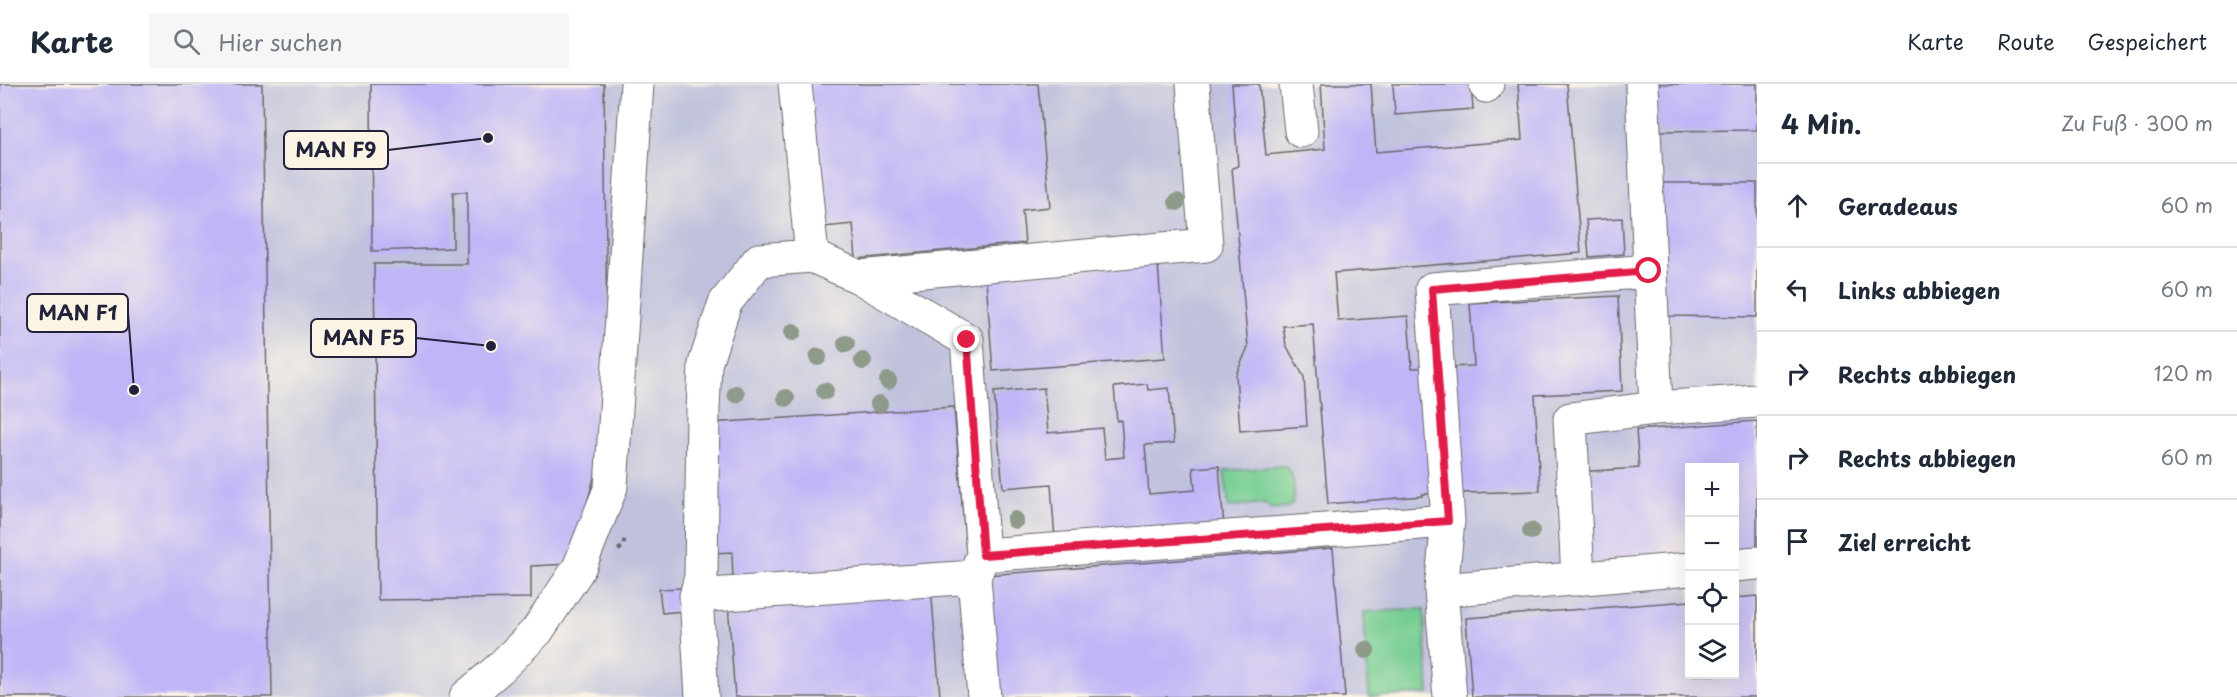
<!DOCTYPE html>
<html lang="de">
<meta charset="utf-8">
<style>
:root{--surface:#fff;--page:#f6f6f7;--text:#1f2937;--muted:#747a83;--line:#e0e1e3}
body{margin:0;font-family:"Playpen Sans",sans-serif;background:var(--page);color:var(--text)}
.controls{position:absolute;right:18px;bottom:18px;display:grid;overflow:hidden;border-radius:0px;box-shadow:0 6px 24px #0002}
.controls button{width:54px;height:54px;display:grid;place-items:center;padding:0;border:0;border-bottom:2px solid var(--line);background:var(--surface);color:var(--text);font:30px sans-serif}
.stop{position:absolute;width:18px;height:18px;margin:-14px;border:4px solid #e11d48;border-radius:50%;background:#fff}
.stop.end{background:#e11d48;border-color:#fff;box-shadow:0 2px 6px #0008}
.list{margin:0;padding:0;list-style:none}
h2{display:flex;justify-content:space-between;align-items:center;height:78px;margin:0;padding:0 24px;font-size:26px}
h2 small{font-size:20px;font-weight:400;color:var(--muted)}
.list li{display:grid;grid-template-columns:39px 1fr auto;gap:18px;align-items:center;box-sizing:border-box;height:84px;padding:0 24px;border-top:2px solid var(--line)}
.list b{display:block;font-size:22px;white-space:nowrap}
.list em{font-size:20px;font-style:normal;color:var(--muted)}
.icon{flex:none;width:33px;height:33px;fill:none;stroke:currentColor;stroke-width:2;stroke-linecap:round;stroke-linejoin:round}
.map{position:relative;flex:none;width:1757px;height:613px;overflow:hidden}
header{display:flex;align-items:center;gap:36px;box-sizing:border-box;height:84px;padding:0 30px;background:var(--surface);border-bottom:2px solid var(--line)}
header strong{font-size:28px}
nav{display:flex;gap:33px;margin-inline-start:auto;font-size:21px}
.search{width:420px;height:54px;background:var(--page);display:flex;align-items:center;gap:15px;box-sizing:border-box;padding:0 21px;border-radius:0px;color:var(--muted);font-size:22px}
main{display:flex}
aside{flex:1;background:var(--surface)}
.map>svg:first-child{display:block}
.industrial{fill:#c0c2dd;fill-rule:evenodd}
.green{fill:#74cd93;stroke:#4b7867;stroke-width:1.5}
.building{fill:#c0b6f7}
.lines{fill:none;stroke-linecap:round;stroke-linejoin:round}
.minor-casing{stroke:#6a666b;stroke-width:35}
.path{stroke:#6a666b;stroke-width:4;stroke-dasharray:4.5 4.5;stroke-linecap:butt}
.minor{stroke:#fff;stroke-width:33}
.tree{fill:#8e9a8a}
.route{stroke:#e11d48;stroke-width:8}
.leader{fill:none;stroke:#22223b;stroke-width:2}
.callout-dot{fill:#22223b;stroke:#fcf5e5;stroke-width:2}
.callout{fill:#fcf5e5;stroke:#22223b;stroke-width:2}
.callout-label{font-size:20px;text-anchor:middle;font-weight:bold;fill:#22223b}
</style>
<header>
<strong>Karte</strong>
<div class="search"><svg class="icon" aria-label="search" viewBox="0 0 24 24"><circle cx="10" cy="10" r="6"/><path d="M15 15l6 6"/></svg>Hier suchen</div>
<nav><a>Karte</a><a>Route</a><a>Gespeichert</a></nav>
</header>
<main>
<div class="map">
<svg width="1757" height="613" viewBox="0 0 1757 613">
<rect width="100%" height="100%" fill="#fcf5e5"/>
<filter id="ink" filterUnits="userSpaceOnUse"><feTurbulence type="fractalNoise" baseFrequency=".0167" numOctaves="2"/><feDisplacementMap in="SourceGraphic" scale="12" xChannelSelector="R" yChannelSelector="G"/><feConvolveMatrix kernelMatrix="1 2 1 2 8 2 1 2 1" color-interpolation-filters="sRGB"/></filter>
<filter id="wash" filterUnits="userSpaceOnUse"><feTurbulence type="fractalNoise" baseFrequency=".008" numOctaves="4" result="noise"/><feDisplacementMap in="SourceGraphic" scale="24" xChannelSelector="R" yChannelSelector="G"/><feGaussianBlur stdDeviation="1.35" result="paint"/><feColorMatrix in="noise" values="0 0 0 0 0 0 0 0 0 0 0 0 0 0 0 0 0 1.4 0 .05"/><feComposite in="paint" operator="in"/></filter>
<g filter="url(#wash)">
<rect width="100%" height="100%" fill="#efe3c4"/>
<path class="industrial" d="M0,0h1757v613h-1757zM1690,384h44v206h-44z"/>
<path class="green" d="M1283,382l5,2c7,13 7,22 5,35l-5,4 -17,2 -6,-6 -36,4 -5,-36z
M1424,525l5,85 -60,3 -5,-85z"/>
<g id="blocks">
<path class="building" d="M0,0h262l10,613h-272z
M371,0h233l4,344 -38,136 -39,2v32l-153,2 -4,-336h93v-72h-14v56l-81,3z
M810,0h228l12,123 -28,3 3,33 -169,16 -3,-35 -29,3z
M1232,0h27l7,71 59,-6 -4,-65h50l5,68 146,-12 -4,-56h49l14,169 -247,20 4,48 70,-5 4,52 62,-2 -4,-63 148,-7 4,95 -87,4 5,96 -118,3v2l-94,8 -15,-180 -30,2 3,19 18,32 3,49 -67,5 -4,-56 12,-28 -16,-179 6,-2z
M1393,0h78l2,25 -78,6z
M1657,0h100v46l-99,1z
M1659,99h98v134l-91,-1z
M1622,134l2,36 -35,3 -3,-37z
M1158,180l7,94 -172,13 -7,-92z
M1147,300l1,6 21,-2 5,55 -29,2 4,49 46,-4 -2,-22 26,-2 5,61 -169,14 -4,-57 -48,4 -9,-96 50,-4 4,45 54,-5 3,31 19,-2 -3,-37 -4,1 -3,-34z
M954,323l13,157 -234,17 -1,-29 -18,1 -5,-130z
M1757,337v129l-23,2v-84h-44l-1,87 -106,8 -7,-91 63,-4 -3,-38z
M1333,464l12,149h-350l-9,-122z
M931,503l9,110h-205l-7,-94z
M682,504l2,23 -22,2 -3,-24z
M1757,512v101h-285l-6,-79 223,-17v74h45v-77z"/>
</g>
</g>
<g filter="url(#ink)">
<use href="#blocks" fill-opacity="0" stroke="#6a666b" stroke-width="1.5"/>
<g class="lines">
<g class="minor-casing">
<path id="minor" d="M795,0l17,172 47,21 108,63 16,215 -9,22 10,120
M1296,0l5,47
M1642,0l14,324 101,-7
M1486,2l1,-2
M859,193l347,-32 -13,-161
M1448,437l-16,-232 217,-18
M983,471l465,-34 -7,69
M1734,481l23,-2
M1578,495l-8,-160 86,-11
M696,512l5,-19 2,-167 2,-46 20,-61 34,-43 53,-4
M466,613l33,-28 38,-38 42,-63 32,-81 26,-403
M702,613l-6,-101 278,-19
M1450,613l-9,-107 249,-21"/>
</g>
<path class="path" d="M618,466l6,-4v-9"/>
<use href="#minor" class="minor"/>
</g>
<g class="tree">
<circle cx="1177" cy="118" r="9"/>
<circle cx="793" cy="248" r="9"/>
<circle cx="846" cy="260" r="9"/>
<circle cx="818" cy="273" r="9"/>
<circle cx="863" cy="277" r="9"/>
<circle cx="888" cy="297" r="9"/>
<circle cx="825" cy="307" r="9"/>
<circle cx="736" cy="310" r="9"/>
<circle cx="786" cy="314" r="9"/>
<circle cx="879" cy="320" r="9"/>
<circle cx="1015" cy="436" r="9"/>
<circle cx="1531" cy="447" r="9"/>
<circle cx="1366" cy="566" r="9"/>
</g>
</g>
<g class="lines" filter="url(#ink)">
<path class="route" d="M967,256l16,215 465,-34 -16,-232 217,-18"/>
</g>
<path class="leader" d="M488 54L388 66M134 306L128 229M491 262L416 254"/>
<g class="callout-dot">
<circle cx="488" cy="54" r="6"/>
<circle cx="134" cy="306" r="6"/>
<circle cx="491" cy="262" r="6"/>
</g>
<g class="callout">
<rect x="284" y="47" width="104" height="38" rx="6"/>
<rect x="27" y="210" width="101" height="38" rx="6"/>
<rect x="311" y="235" width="105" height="38" rx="6"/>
</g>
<g class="callout-label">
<text x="336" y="73">MAN F9</text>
<text x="78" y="236">MAN F1</text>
<text x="364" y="261">MAN F5</text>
</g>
</svg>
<div class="controls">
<button>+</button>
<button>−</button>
<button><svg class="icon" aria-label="locate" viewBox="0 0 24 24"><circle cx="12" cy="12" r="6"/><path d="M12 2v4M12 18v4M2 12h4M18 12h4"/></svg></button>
<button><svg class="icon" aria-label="layers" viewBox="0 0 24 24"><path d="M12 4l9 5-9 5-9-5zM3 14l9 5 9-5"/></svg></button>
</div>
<div class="stop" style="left:1649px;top:187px"></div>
<div class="stop end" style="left:967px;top:256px"></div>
</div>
<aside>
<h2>4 Min.<small>Zu Fuß · 300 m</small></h2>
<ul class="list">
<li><svg class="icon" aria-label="ahead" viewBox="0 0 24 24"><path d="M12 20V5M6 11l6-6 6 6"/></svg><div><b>Geradeaus</b></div><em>60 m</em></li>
<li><svg class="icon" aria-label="left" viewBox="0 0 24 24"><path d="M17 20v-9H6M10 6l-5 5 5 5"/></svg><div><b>Links abbiegen</b></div><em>60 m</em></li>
<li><svg class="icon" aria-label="right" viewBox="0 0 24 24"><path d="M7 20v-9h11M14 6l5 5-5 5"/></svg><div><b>Rechts abbiegen</b></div><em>120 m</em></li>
<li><svg class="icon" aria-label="right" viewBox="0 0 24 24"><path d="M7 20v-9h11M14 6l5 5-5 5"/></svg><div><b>Rechts abbiegen</b></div><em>60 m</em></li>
<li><svg class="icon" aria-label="arrive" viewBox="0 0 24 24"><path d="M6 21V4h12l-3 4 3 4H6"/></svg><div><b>Ziel erreicht</b></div></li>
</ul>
</aside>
</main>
